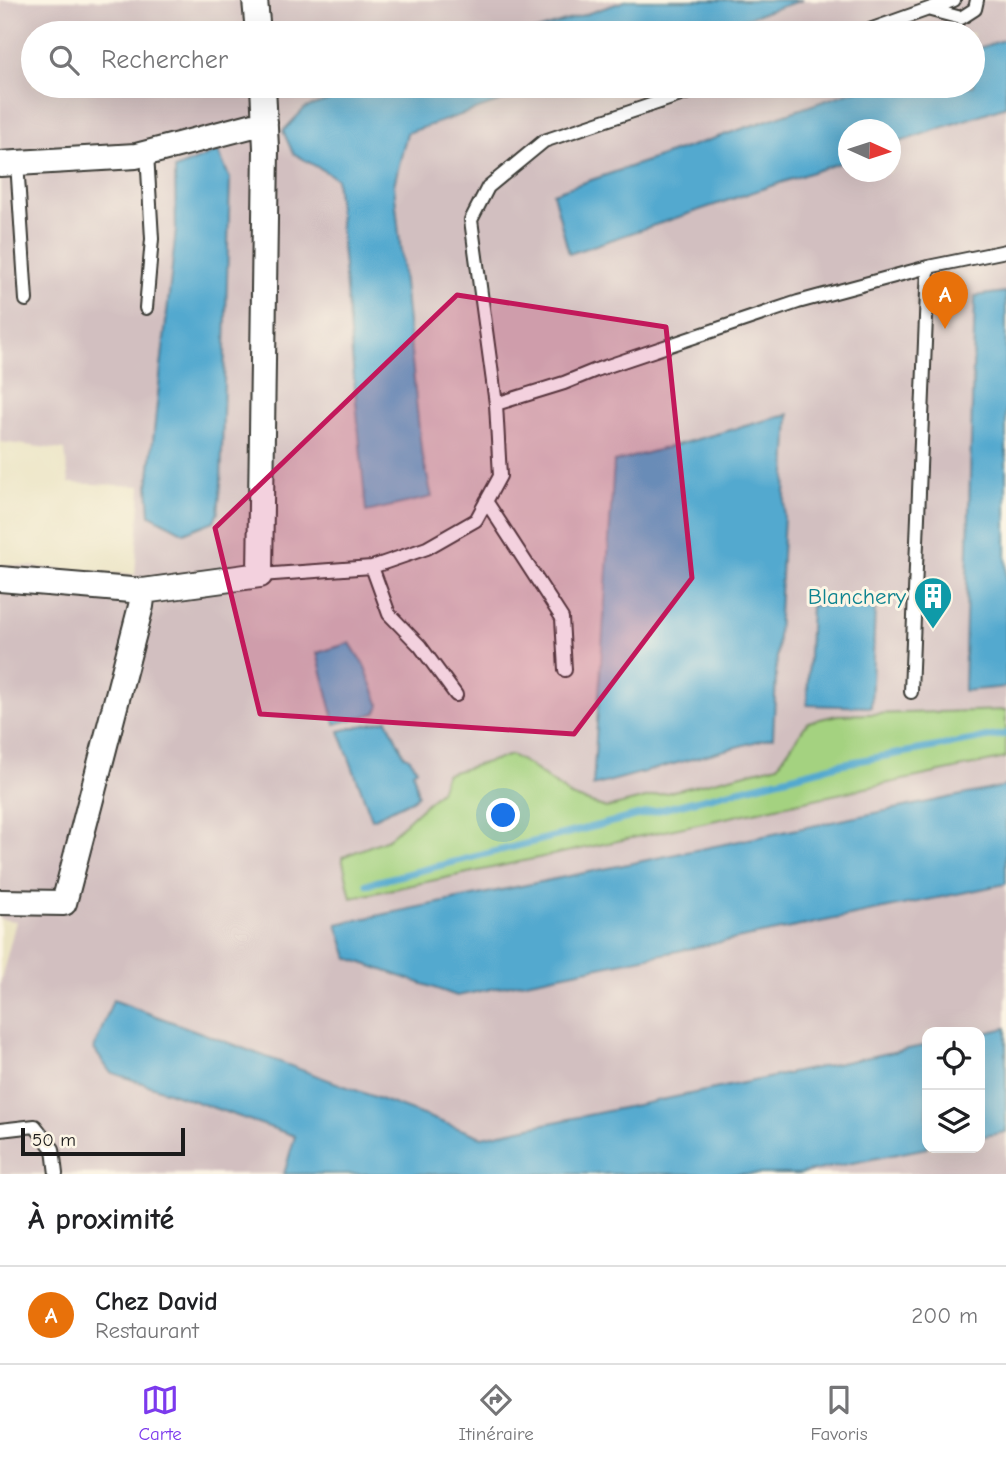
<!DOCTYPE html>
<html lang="fr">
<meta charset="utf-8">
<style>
:root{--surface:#fff;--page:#f2f2f2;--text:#202124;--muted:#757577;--line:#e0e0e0;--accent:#7c3aed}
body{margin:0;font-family:"Comic Neue",sans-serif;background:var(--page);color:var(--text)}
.controls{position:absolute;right:21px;bottom:21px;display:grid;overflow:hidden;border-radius:14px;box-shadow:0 7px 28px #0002}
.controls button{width:63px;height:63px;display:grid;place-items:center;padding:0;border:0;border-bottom:2px solid var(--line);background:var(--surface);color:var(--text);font:35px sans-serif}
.compass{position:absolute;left:838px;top:119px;width:63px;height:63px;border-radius:50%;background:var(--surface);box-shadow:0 7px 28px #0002;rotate:93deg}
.scale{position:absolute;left:21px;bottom:18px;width:164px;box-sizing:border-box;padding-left:7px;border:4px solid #1c1c1c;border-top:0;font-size:19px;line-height:24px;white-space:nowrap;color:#1c1c1c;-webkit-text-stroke:5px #fcf5e5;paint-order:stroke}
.you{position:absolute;left:504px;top:816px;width:24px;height:24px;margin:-18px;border:5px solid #fff;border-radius:50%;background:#1a73e8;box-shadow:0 0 0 10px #1a73e833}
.badge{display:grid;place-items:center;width:46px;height:46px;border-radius:50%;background:var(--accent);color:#fff;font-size:23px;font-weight:700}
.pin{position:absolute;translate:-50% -58px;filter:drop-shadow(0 2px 4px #0008)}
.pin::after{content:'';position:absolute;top:37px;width:24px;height:21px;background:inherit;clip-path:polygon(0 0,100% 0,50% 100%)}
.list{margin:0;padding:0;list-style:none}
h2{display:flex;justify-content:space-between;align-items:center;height:91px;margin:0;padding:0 28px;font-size:30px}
h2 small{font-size:23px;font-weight:400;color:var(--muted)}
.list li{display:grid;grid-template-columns:46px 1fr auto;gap:21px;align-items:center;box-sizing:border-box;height:98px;padding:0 28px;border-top:2px solid var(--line)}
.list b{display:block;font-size:26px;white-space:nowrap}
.list p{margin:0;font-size:23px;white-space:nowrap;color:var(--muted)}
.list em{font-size:23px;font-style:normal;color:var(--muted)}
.icon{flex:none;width:38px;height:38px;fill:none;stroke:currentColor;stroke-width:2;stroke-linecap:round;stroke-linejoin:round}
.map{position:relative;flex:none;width:1006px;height:1174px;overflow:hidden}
.search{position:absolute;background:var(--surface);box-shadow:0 7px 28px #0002;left:21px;right:21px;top:21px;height:77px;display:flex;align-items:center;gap:18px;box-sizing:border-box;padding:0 24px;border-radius:38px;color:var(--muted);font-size:26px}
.sheet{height:189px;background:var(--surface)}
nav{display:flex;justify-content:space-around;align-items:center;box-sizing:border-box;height:98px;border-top:2px solid var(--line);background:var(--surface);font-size:19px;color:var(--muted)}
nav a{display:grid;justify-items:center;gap:4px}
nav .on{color:var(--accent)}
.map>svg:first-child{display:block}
.industrial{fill:#d2bfc0}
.green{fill:#a4d280;stroke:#60774e;stroke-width:2}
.water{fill:#52a9cf;stroke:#376276;stroke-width:2}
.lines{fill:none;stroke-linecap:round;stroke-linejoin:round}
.stream{stroke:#52a9cf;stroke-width:7}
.lane-casing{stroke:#3b3a35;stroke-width:16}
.street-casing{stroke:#3b3a35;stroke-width:28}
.lane{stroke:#fff;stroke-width:12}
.street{stroke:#fff;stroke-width:24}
.marked{fill:#c2185b;fill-opacity:0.2;stroke:#c2185b;stroke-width:5;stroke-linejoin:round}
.labels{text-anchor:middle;stroke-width:6;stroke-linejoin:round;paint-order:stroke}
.culture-label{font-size:23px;fill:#0d838f;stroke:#fcf5e5;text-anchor:end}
</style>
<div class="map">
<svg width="1006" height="1174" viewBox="0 0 1006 1174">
<rect width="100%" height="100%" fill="#fcf5e5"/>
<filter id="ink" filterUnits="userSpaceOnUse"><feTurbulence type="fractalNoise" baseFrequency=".0143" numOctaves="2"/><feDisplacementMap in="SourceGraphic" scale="14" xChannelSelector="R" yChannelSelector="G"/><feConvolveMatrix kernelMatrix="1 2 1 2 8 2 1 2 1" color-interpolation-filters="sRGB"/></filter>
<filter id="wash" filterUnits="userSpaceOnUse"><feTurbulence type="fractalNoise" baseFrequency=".00686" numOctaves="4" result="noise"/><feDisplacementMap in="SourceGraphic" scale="28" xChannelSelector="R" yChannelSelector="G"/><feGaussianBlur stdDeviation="1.57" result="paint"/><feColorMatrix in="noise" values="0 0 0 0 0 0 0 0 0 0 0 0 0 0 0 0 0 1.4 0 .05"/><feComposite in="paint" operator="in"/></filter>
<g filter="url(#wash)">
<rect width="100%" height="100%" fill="#ebe4c4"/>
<path class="industrial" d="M0,0h628l-99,33h-496v53h338l-66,22 -12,45 43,25 30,334 66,-15 -11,-48 -27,-264 13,-52 139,-47h322l-314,106 16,62 278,-94v12h42l1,-27 115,-39v604l-169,5 -58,50 -173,43 -35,-12 -42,-31 -89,26 -53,48 -45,18 10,41 654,-141v271l-26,6 -53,-2v13l-445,92 -368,-137 -4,72 185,64 -11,38h-284v-190l16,-63 -16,-2v-355l135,11 6,-89 -72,-3 -4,-33 -65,-8z
M802,0h204v39l-33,11v-17h-272z
M1006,1132v42h-208l129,-26h53v-11z"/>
<path class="green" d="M1006,710v48l-655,140 -9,-41 46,-18 52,-48 6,-17 65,-19 18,10 42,31 35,12 172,-43 30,-43 29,-7z"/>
<path class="water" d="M628,0h174l-101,33h-172z
M1006,39v67l-115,39 -1,-15h-42v30l-279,94 -16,-61 315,-107h105v-36z
M371,86h175l-139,47 -13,52 27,264 11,48 -66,15 -30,-334 -43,-25 -10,-22 22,-23z
M218,151l12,28 -9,305 -3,29 -4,8 -30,12 -34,-18 -2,-29 28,-256 -1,-61z
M1006,292v395l-42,4 11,-395z
M789,414l-16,323 -180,49 21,-324z
M811,605l64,3 -4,99 -64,-2z
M350,643l15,24 15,39 -4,7 -41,11 -18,-71z
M387,720l17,35 6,4 7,10 -4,3 5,23 -6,5 -40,19 -33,-88z
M1006,786v98l-549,112 -109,-38 -11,-34z
M113,1000l369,137 445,-92v103l-129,26h-514l11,-38 -185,-64 -16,-23z
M1006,1028v104l-26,5v-103z"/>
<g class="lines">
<path class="stream" d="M367,884l474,-120 165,-30"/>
</g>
</g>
<g filter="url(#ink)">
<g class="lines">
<g class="lane-casing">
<path id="lane" d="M931,10l30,8 14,-9 2,-9
M861,33l93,-33
M17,162l9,138
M146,308l6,-69 -5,-86
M496,404l68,-21 32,-13 202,-68 130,-35 78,-16
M486,501l76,117 3,52
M372,567l17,47 31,32 36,49
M260,575l112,-8 55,-19 49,-28 24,-44 -4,-72 -25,-184 17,-33 56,-46 163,-55
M911,692l17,-425
M0,1130l35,-4 18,23 3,25"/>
</g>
<g class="street-casing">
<path id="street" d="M255,0l3,33
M0,164l136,-8 129,-34
M0,579l143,12 117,-16 6,-427 -3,-62
M0,902l64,1 77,-297 2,-15"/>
</g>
<use href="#lane" class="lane"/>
<use href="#street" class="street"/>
</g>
</g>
<path class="marked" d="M457,295l209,32 26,251 -118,156 -314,-20 -45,-186z"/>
<defs>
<g id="building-pin" transform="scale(2.0125)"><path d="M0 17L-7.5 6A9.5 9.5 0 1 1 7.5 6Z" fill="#0f9aa8" stroke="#fcf5e5"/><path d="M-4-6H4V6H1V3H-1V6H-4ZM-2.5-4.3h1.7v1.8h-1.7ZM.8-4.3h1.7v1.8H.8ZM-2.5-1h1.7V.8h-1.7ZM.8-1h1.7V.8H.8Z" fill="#fff"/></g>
</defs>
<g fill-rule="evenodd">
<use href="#building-pin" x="933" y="596"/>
</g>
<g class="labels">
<g class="culture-label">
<text x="906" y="604">Blanchery</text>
</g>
</g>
</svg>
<div class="controls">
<button><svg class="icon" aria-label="locate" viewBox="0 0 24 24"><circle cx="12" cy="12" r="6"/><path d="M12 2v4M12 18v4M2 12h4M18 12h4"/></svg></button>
<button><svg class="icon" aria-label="layers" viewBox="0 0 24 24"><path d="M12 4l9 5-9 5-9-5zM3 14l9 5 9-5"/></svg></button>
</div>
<svg class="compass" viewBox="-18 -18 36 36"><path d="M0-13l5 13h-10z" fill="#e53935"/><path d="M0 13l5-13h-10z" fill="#757577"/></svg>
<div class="scale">50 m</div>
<div class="you"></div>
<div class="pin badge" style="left:945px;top:329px;background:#e8710a">A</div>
<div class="search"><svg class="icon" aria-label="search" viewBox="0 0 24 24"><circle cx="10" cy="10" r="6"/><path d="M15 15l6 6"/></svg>Rechercher</div>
</div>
<section class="sheet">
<h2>À proximité<small></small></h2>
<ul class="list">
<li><span class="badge" style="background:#e8710a">A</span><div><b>Chez David</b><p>Restaurant</p></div><em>200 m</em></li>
</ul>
</section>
<nav>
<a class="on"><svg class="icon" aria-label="map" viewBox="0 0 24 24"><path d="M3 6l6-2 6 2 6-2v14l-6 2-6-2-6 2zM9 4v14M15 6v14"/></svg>Carte</a>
<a><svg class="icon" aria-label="directions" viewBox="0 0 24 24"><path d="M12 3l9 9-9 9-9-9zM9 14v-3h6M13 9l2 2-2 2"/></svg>Itinéraire</a>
<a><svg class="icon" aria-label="saved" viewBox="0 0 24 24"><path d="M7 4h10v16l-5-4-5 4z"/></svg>Favoris</a>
</nav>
